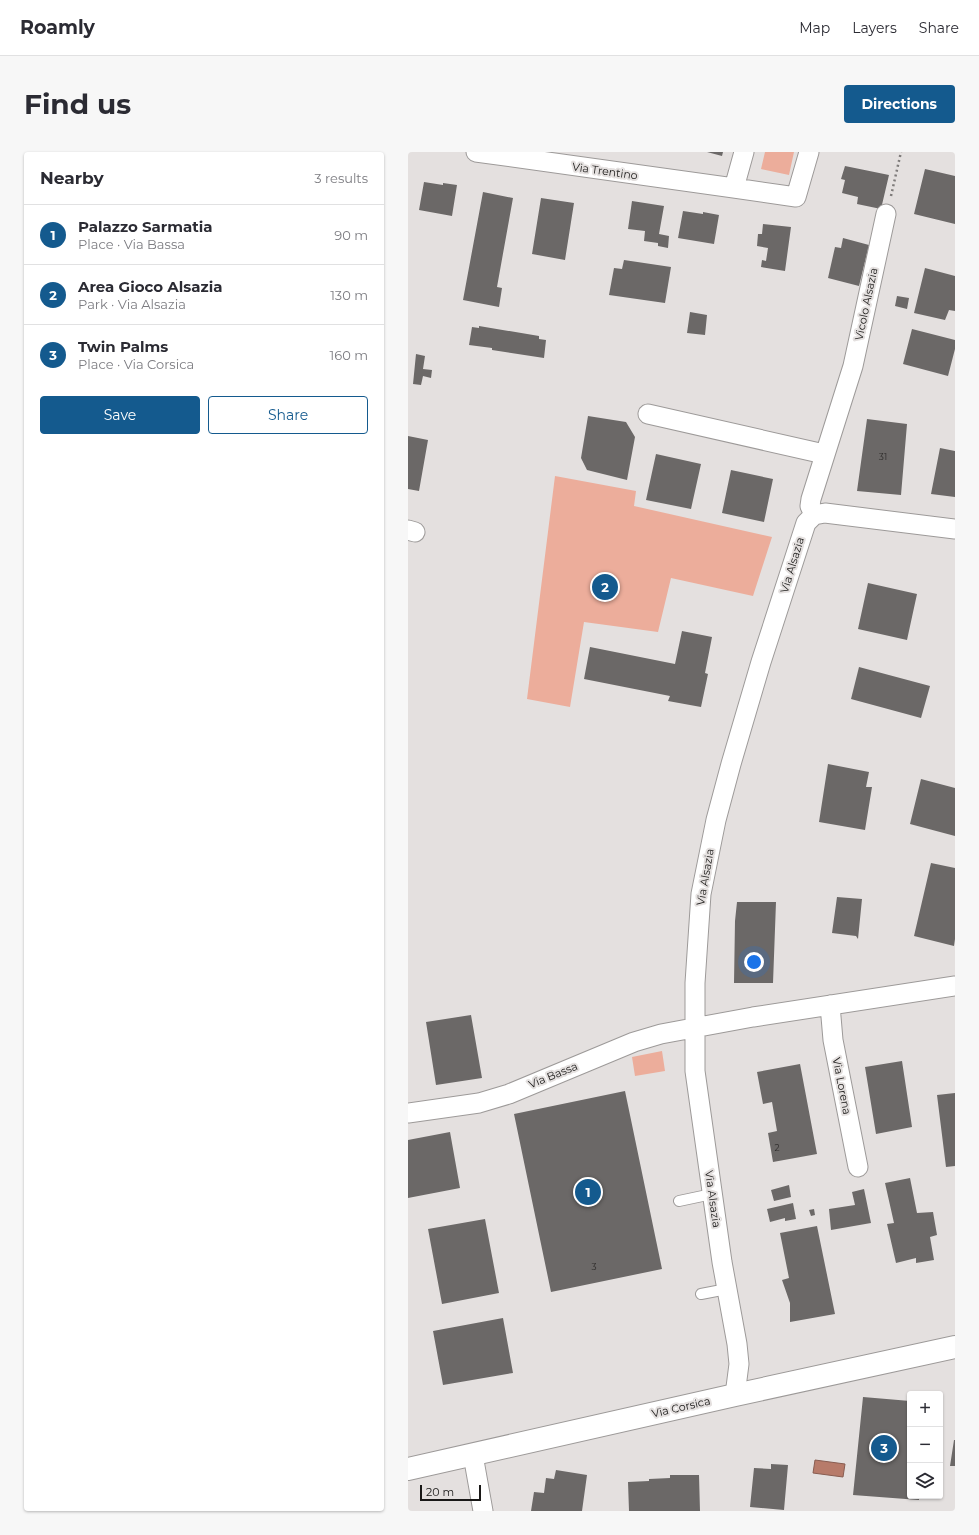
<!DOCTYPE html>
<meta charset="utf-8">
<style>
:root{--surface:#fff;--page:#f7f7f7;--text:#2b2b33;--muted:#7c7c81;--line:#e1e1e2;--accent:#145a8e}
body{margin:0;font-family:Montserrat,sans-serif;background:var(--page);color:var(--text)}
.controls{position:absolute;right:12px;bottom:12px;display:grid;overflow:hidden;border-radius:4px;box-shadow:0 1px 3px #0004}
.controls button{width:36px;height:36px;display:grid;place-items:center;padding:0;border:0;border-bottom:1px solid var(--line);background:var(--surface);color:var(--text);font:20px sans-serif}
.scale{position:absolute;left:12px;bottom:10px;width:61px;box-sizing:border-box;padding-left:4px;border:2px solid #191817;border-top:0;font-size:11px;line-height:14px;white-space:nowrap;color:#191817;-webkit-text-stroke:3px #e4e0df;paint-order:stroke}
.you{position:absolute;left:346px;top:810px;width:14px;height:14px;margin:-10px;border:3px solid #fff;border-radius:50%;background:#1a73e8;box-shadow:0 0 0 6px #1a73e833}
.badge{display:grid;place-items:center;width:26px;height:26px;border-radius:50%;background:var(--accent);color:#fff;font-size:13px;font-weight:700}
.pin{position:absolute;translate:-50% -50%;border:2px solid #fff;box-shadow:0 1px 4px #0006}
.list{margin:0;padding:0;list-style:none}
h2{display:flex;justify-content:space-between;align-items:center;height:52px;margin:0;padding:0 16px;font-size:17px}
h2 small{font-size:13px;font-weight:400;color:var(--muted)}
.list li{display:grid;grid-template-columns:26px 1fr auto;gap:12px;align-items:center;box-sizing:border-box;height:60px;padding:0 16px;border-top:1px solid var(--line)}
.list b{display:block;font-size:15px;white-space:nowrap}
.list p{margin:0;font-size:13px;white-space:nowrap;color:var(--muted)}
.list em{font-size:13px;font-style:normal;color:var(--muted)}
.actions{display:flex;gap:8px;padding:12px 16px}
.actions a{flex:1;padding:9px 0;border:1px solid var(--accent);border-radius:4px;text-align:center;font-size:14px;color:var(--accent)}
.actions .main{background:var(--accent);color:#fff}
.icon{flex:none;width:22px;height:22px;fill:none;stroke:currentColor;stroke-width:2;stroke-linecap:round;stroke-linejoin:round}
.map{position:relative;flex:none;width:547px;height:1359px;overflow:hidden;border-radius:4px}
header{display:flex;align-items:center;gap:24px;box-sizing:border-box;height:56px;padding:0 20px;background:var(--surface);border-bottom:1px solid var(--line)}
header strong{font-size:19px}
nav{display:flex;gap:22px;margin-inline-start:auto;font-size:14px}
.intro{display:flex;align-items:center;justify-content:space-between;box-sizing:border-box;height:96px;padding:0 24px}
h1{margin:0;font-size:28px}
.button{padding:10px 18px;border-radius:4px;background:var(--accent);color:#fff;font-size:14px;font-weight:700}
main{display:flex;gap:24px;padding:0 24px}
aside{flex:1;background:var(--surface);border-radius:4px;box-shadow:0 1px 3px #0004}
.map>svg:first-child{display:block}
.green{fill:#ecad9b}
.water{fill:#b77b6a;stroke:#885d51}
.building{fill:#6b6867}
.lines{fill:none;stroke-linecap:round;stroke-linejoin:round}
.lane-casing{stroke:#9d9a99;stroke-width:12}
.street-casing{stroke:#9d9a99;stroke-width:21}
.secondary-casing{stroke:#9d9a99;stroke-width:24}
.path{stroke:#7e7b7a;stroke-width:2.5;stroke-dasharray:2 3;stroke-linecap:butt}
.lane{stroke:#fff;stroke-width:10}
.street{stroke:#fff;stroke-width:19}
.secondary{stroke:#fff;stroke-width:22}
.labels{text-anchor:middle;stroke-width:4;stroke-linejoin:round;paint-order:stroke}
.number-label{font-size:9px;fill:#2e2c2b}
.street-label{font-size:11px;fill:#191817;stroke:#e4e0df}
</style>
<header>
<strong>Roamly</strong>
<nav><a>Map</a><a>Layers</a><a>Share</a></nav>
</header>
<div class="intro"><h1>Find us</h1><a class="button">Directions</a></div>
<main>
<aside>
<h2>Nearby<small>3 results</small></h2>
<ul class="list">
<li><span class="badge">1</span><div><b>Palazzo Sarmatia</b><p>Place · Via Bassa</p></div><em>90 m</em></li>
<li><span class="badge">2</span><div><b>Area Gioco Alsazia</b><p>Park · Via Alsazia</p></div><em>130 m</em></li>
<li><span class="badge">3</span><div><b>Twin Palms</b><p>Place · Via Corsica</p></div><em>160 m</em></li>
</ul>
<div class="actions"><a class="main">Save</a><a>Share</a></div>
</aside>
<div class="map">
<svg width="547" height="1359" viewBox="0 0 547 1359">
<rect width="100%" height="100%" fill="#e4e0df"/>
<path class="green" d="M357,0h29l-5,23 -28,-6z
M147,324l81,15 -2,15 138,31 -19,59 -82,-18 -13,54 -74,-10 -14,85 -43,-8z
M254,899l3,20 -30,5 -3,-19z"/>
<path class="water" d="M407,1308l30,4 -2,13 -30,-4z"/>
<path class="building" d="M299,0h16l-1,4z
M437,14l44,9 -8,34 -24,-5 1,-7 -16,-4 3,-13 -4,-1z
M517,17l30,7v48l-41,-10z
M16,30l19,3v-2l14,2 -5,31 -33,-6z
M75,40l30,6 -16,89 5,1 -3,19 -36,-7z
M133,46l33,5 -9,57 -33,-6z
M224,49l32,5 -5,28 10,2 -1,12 -10,-2v-3l-14,-2 1,-10 -17,-2z
M275,59l20,3v-2l16,3 -5,29 -36,-6z
M355,72l28,3 -6,44 -24,-4 1,-7 4,1 2,-13 -11,-2 1,-12h4z
M435,86l26,7 -10,41 -31,-8 7,-31 6,1z
M216,108l47,7 -6,36 -56,-8 5,-27 8,1z
M517,116l30,8v35l-6,-1 -4,10 -31,-7z
M489,144l12,2 -2,11 -12,-3z
M282,160l17,3 -2,20 -18,-2z
M71,174l60,10v3l7,1 -2,18 -52,-8v-2l-23,-3 3,-18 7,1z
M504,177l43,11v9l-7,27 -45,-12z
M8,202l9,2 -2,13 9,1 -1,8 -8,-2 -2,9 -8,-1z
M180,264l38,6 9,15 -8,43 -40,-10 -6,-12z
M459,267l40,5 -6,71 -44,-4z
M0,284l20,4 -9,51 -11,-2z
M532,296l15,3v46l-24,-3z
M248,302l45,10 -10,45 -45,-9z
M323,318l42,9 -9,43 -42,-9z
M460,431l49,11 -10,46 -49,-11z
M274,479l30,6 -7,36 3,1 -7,33 -33,-6 2,-5 -86,-17 6,-32 85,17z
M451,515l71,19 -9,32 -70,-19z
M420,612l41,8 -3,15h6l-7,43 -46,-8z
M513,627l34,9v48l-45,-12z
M523,711l24,5v71l-1,7 -40,-10z
M429,745l25,2 -4,40 -2,-3 -24,-3z
M329,750h39l-3,81h-39l1,-62z
M63,863l11,63 -46,7 -10,-63z
M494,909l10,66 -36,7 -11,-67z
M392,912l17,90 -44,8 -5,-29 9,-2 -5,-29 -9,2 -6,-32z
M217,939l37,178 -111,23 -37,-178z
M547,941v73l-9,1 -9,-72z
M42,980l10,56 -52,10v-58z
M502,1026l7,35 16,-1 4,23 -7,2 4,23 -18,3v-5l-20,5 -9,-39 7,-1 -9,-40z
M381,1033l2,12 -17,4 -3,-11z
M456,1037l7,34 -40,7 -2,-21 26,-4 -3,-13z
M385,1051l3,16 -11,2v-3l-15,4 -3,-13z
M406,1057l1,6 -4,1 -2,-6z
M77,1067l14,74 -57,11 -14,-75z
M409,1074l18,88 -45,8v-19l-8,-23 7,-2 -9,-45z
M95,1166l10,55 -70,12 -10,-54z
M455,1245l47,4v95h9v4l-66,-5z
M546,1288h1v26h-5z
M363,1312l17,1 -4,45 -34,-3 4,-39 17,1z
M148,1318l31,5 -5,36h-51l3,-19 10,1 2,-15 8,1z
M262,1323h29l1,36h-71l-1,-29 21,-1v-2l21,-1z"/>
<g class="lines">
<g class="lane-casing">
<path id="lane" d="M271,1049l33,-7
M293,1142l26,-5"/>
</g>
<g class="street-casing">
<path id="street" d="M68,0l258,36 10,-36
M326,36l62,9 13,-45
M240,262l176,40
M406,363l-4,-9 1,-7 42,-133 33,-152
M0,378l7,2
M422,853l3,35 25,127
M0,961l71,-10 30,-9 125,-52 27,-8 92,-17 202,-31
M327,1243l4,-31 -2,-20 -15,-82 -27,-191v-88l6,-89 15,-74 15,-56 30,-102 45,-139 8,-8 11,-2 130,16
M65,1303l10,56"/>
</g>
<g class="secondary-casing">
<path id="secondary" d="M0,1317l327,-74 220,-48"/>
</g>
<path class="path" d="M483,44l10,-44"/>
<use href="#lane" class="lane"/>
<use href="#street" class="street"/>
<use href="#secondary" class="secondary"/>
</g>
<g class="labels">
<g class="number-label">
<text x="475" y="308">31</text>
<text x="369" y="999">2</text>
<text x="186" y="1118">3</text>
</g>
<g class="street-label">
<text transform="translate(197 19) rotate(8)" y="4">Via Trentino</text>
<text transform="translate(458 152) rotate(-78)" y="4">Vicolo Alsazia</text>
<text transform="translate(384 413) rotate(-73)" y="4">Via Alsazia</text>
<text transform="translate(297 725) rotate(-80)" y="4">Via Alsazia</text>
<text transform="translate(145 923) rotate(-22)" y="4">Via Bassa</text>
<text transform="translate(434 934) rotate(79)" y="4">Via Lorena</text>
<text transform="translate(305 1047) rotate(82)" y="4">Via Alsazia</text>
<text transform="translate(273 1255) rotate(-13)" y="4">Via Corsica</text>
</g>
</g>
</svg>
<div class="controls">
<button>+</button>
<button>−</button>
<button><svg class="icon" aria-label="layers" viewBox="0 0 24 24"><path d="M12 4l9 5-9 5-9-5zM3 14l9 5 9-5"/></svg></button>
</div>
<div class="scale">20 m</div>
<div class="you"></div>
<div class="pin badge" style="left:180px;top:1040px">1</div>
<div class="pin badge" style="left:197px;top:435px">2</div>
<div class="pin badge" style="left:476px;top:1296px">3</div>
</div>
</main>
